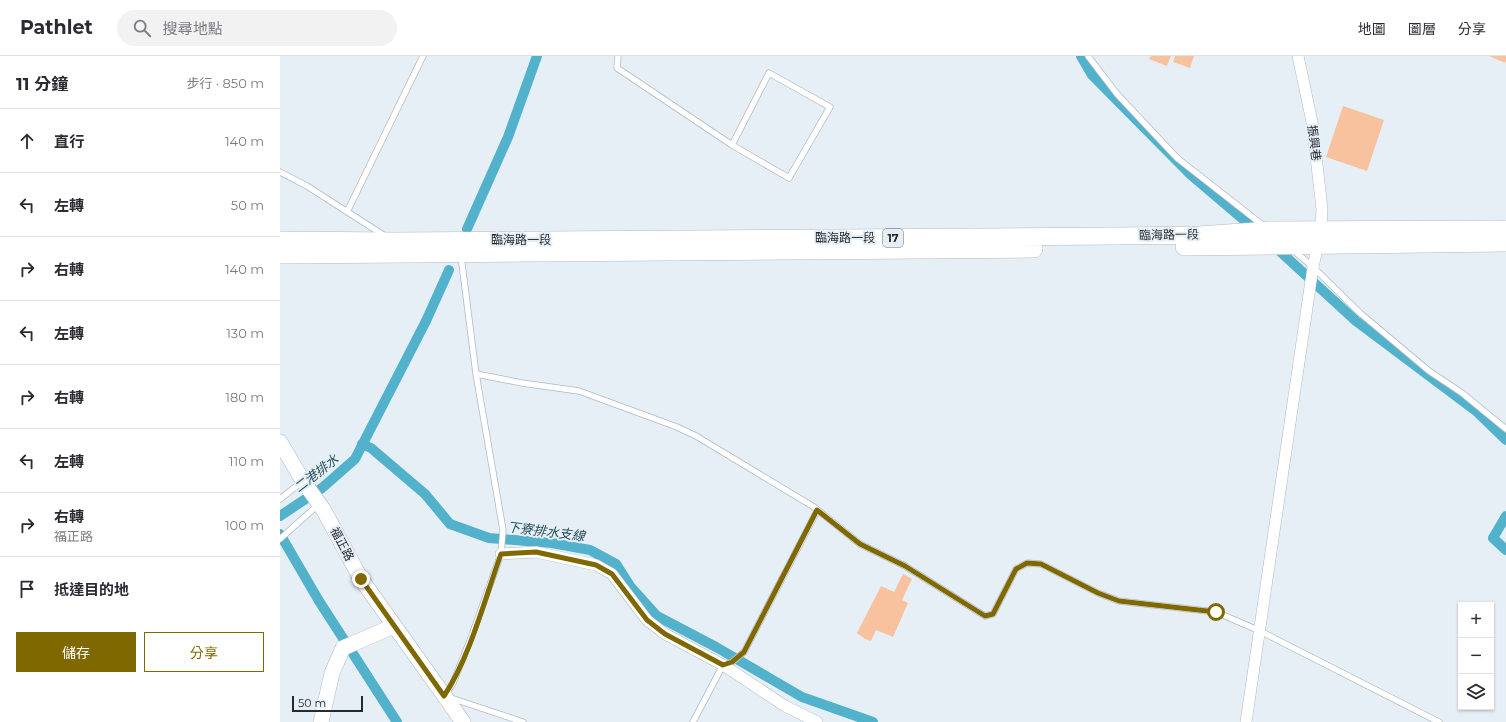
<!DOCTYPE html>
<html lang="zh-TW">
<meta charset="utf-8">
<style>
:root{--surface:#fff;--page:#f2f2f3;--text:#2b2b33;--muted:#7c7c81;--line:#e1e1e2;--accent:#7f6800}
body{margin:0;font-family:Montserrat,"Noto Sans TC",sans-serif;background:var(--page);color:var(--text)}
.controls{position:absolute;right:12px;bottom:12px;display:grid;overflow:hidden;border-radius:0px;box-shadow:0 1px 3px #0004}
.controls button{width:36px;height:36px;display:grid;place-items:center;padding:0;border:0;border-bottom:1px solid var(--line);background:var(--surface);color:var(--text);font:20px sans-serif}
.scale{position:absolute;left:12px;bottom:10px;width:71px;box-sizing:border-box;padding-left:4px;border:2px solid #272a2d;border-top:0;font-size:11px;line-height:14px;white-space:nowrap;color:#272a2d;-webkit-text-stroke:3px #e7eff6;paint-order:stroke}
.stop{position:absolute;width:12px;height:12px;margin:-9px;border:3px solid #7f6800;border-radius:50%;background:#fff}
.stop.end{background:#7f6800;border-color:#fff;box-shadow:0 1px 4px #0008}
.list{margin:0;padding:0;list-style:none}
h2{display:flex;justify-content:space-between;align-items:center;height:52px;margin:0;padding:0 16px;font-size:17px}
h2 small{font-size:13px;font-weight:400;color:var(--muted)}
.list li{display:grid;grid-template-columns:26px 1fr auto;gap:12px;align-items:center;box-sizing:border-box;height:64px;padding:0 16px;border-top:1px solid var(--line)}
.list b{display:block;font-size:15px;white-space:nowrap}
.list p{margin:0;font-size:13px;white-space:nowrap;color:var(--muted)}
.list em{font-size:13px;font-style:normal;color:var(--muted)}
.actions{display:flex;gap:8px;padding:12px 16px}
.actions a{flex:1;padding:9px 0;border:1px solid var(--accent);border-radius:0px;text-align:center;font-size:14px;color:var(--accent)}
.actions .main{background:var(--accent);color:#fff}
.icon{flex:none;width:22px;height:22px;fill:none;stroke:currentColor;stroke-width:2;stroke-linecap:round;stroke-linejoin:round}
.map{position:relative;flex:none;width:1226px;height:666px;overflow:hidden}
header{display:flex;align-items:center;gap:24px;box-sizing:border-box;height:56px;padding:0 20px;background:var(--surface);border-bottom:1px solid var(--line)}
header strong{font-size:19px}
nav{display:flex;gap:22px;margin-inline-start:auto;font-size:14px}
.search{width:280px;height:36px;background:var(--page);display:flex;align-items:center;gap:10px;box-sizing:border-box;padding:0 14px;border-radius:22px;color:var(--muted);font-size:15px}
main{display:flex}
aside{flex:1;background:var(--surface)}
.map>svg:first-child{display:block}
.lines{fill:none;stroke-linecap:round;stroke-linejoin:round}
.canal{stroke:#52b2cc;stroke-width:10}
.building{fill:#f8c29f}
.lane-casing{stroke:#b2b9c1;stroke-width:7}
.street-casing{stroke:#b2b9c1;stroke-width:12}
.secondary-casing{stroke:#b2b9c1;stroke-width:16}
.primary-casing{stroke:#b2b9c1;stroke-width:18}
.lane{stroke:#fff;stroke-width:5.5}
.street{stroke:#fff;stroke-width:11}
.secondary{stroke:#fff;stroke-width:15}
.primary{stroke:#fff;stroke-width:17}
.route{stroke:#7f6800;stroke-width:5}
.labels{text-anchor:middle;stroke-width:4;stroke-linejoin:round;paint-order:stroke}
.shield{fill:#e7eff6;stroke:#616569;stroke-width:1}
.shield-label{font-size:11px;font-weight:bold;fill:#272a2d}
.street-label{font-size:12px;fill:#272a2d;stroke:#e7eff6}
.water-label{font-size:13px;font-style:italic;fill:#244f5a;stroke:#e7eff6}
</style>
<header>
<strong>Pathlet</strong>
<div class="search"><svg class="icon" aria-label="search" viewBox="0 0 24 24"><circle cx="10" cy="10" r="6"/><path d="M15 15l6 6"/></svg>搜尋地點</div>
<nav><a>地圖</a><a>圖層</a><a>分享</a></nav>
</header>
<main>
<aside>
<h2>11 分鐘<small>步行 · 850 m</small></h2>
<ul class="list">
<li><svg class="icon" aria-label="ahead" viewBox="0 0 24 24"><path d="M12 20V5M6 11l6-6 6 6"/></svg><div><b>直行</b></div><em>140 m</em></li>
<li><svg class="icon" aria-label="left" viewBox="0 0 24 24"><path d="M17 20v-9H6M10 6l-5 5 5 5"/></svg><div><b>左轉</b></div><em>50 m</em></li>
<li><svg class="icon" aria-label="right" viewBox="0 0 24 24"><path d="M7 20v-9h11M14 6l5 5-5 5"/></svg><div><b>右轉</b></div><em>140 m</em></li>
<li><svg class="icon" aria-label="left" viewBox="0 0 24 24"><path d="M17 20v-9H6M10 6l-5 5 5 5"/></svg><div><b>左轉</b></div><em>130 m</em></li>
<li><svg class="icon" aria-label="right" viewBox="0 0 24 24"><path d="M7 20v-9h11M14 6l5 5-5 5"/></svg><div><b>右轉</b></div><em>180 m</em></li>
<li><svg class="icon" aria-label="left" viewBox="0 0 24 24"><path d="M17 20v-9H6M10 6l-5 5 5 5"/></svg><div><b>左轉</b></div><em>110 m</em></li>
<li><svg class="icon" aria-label="right" viewBox="0 0 24 24"><path d="M7 20v-9h11M14 6l5 5-5 5"/></svg><div><b>右轉</b><p>福正路</p></div><em>100 m</em></li>
<li><svg class="icon" aria-label="arrive" viewBox="0 0 24 24"><path d="M6 21V4h12l-3 4 3 4H6"/></svg><div><b>抵達目的地</b></div></li>
</ul>
<div class="actions"><a class="main">儲存</a><a>分享</a></div>
</aside>
<div class="map">
<svg width="1226" height="666" viewBox="0 0 1226 666">
<rect width="100%" height="100%" fill="#e7eff6"/>
<g class="lines">
<path class="canal" d="M801,0l11,19 99,100 67,57
M187,173l41,-92 29,-81
M993,189l83,76 120,90 30,29
M82,388l9,4 54,46 25,30 39,14 63,5 38,7 26,14 14,22 27,30 59,31 86,50 71,25
M0,460l42,-28 33,-29 71,-138 23,-51
M1226,460l-13,22 13,12
M0,478l39,67 78,121"/>
</g>
<path class="building" d="M871,0h20l-4,10 -18,-7z
M895,0h19l-4,12 -17,-6z
M1209,0h17v5l-1,2z
M1063,50l41,14 -17,51 -41,-14z
M623,518l9,5 -10,21 6,3 -15,34 -17,-7 -5,11 -6,-2 -8,-6 24,-47 13,6z"/>
<g class="lines">
<g class="lane-casing">
<path id="lane" d="M338,0l-1,12 115,77 57,33 41,-71 -61,-34 -37,72
M808,0l29,38 60,64 88,69
M0,116l27,14 78,50
M67,156l76,-156
M1012,193l21,18 47,46 69,58 33,22 44,36
M196,318l46,9 57,8 98,36 19,9 118,71 46,37 45,22 80,50 8,-2 23,-45 11,-6 14,1 57,29 21,8 97,11 44,19 179,91
M0,443l23,-18
M0,483l39,-35
M165,639l8,-12 18,-45 30,-84 2,-24 -27,-156 -15,-118
M171,642l72,24
M413,666l30,-57 9,-3 12,-10 73,-141"/>
</g>
<g class="street-casing">
<path id="street" d="M221,498l35,-2 60,13 16,9 35,46 18,14 58,31 62,41 32,16
M966,666l67,-455 8,-37 1,-21 -10,-87 -14,-66"/>
</g>
<g class="secondary-casing">
<path id="secondary" d="M0,386l23,39 20,28 38,70 102,143
M41,666l11,-49 11,-25 51,-22"/>
</g>
<g class="primary-casing">
<path id="primary" d="M0,184l113,1 723,-5 83,-1 71,-5 236,-1
M904,191l322,-4
M0,199l754,-6"/>
</g>
<use href="#lane" class="lane"/>
<use href="#street" class="street"/>
<use href="#secondary" class="secondary"/>
<use href="#primary" class="primary"/>
</g>
<g class="lines">
<path class="route" d="M81,523l83,117c26,-39 41,-98 57,-142l35,-2 60,13 16,9 35,46 18,14 58,31 9,-3 12,-10 73,-142 43,34 45,22 80,50 8,-2 23,-45 11,-6 14,1 57,29 21,8 97,11"/>
</g>
<g class="labels">
<rect class="shield" x="603" y="173" width="20" height="18" rx="3"/>
<g class="shield-label">
<text x="613" y="186">17</text>
</g>
<g class="street-label">
<text transform="translate(1034 87) rotate(83)" y="4">振興巷</text>
<text transform="translate(889 179) rotate(-1)" y="4">臨海路一段</text>
<text x="565" y="186">臨海路一段</text>
<text x="241" y="188">臨海路一段</text>
<text transform="translate(62 488) rotate(62)" y="4">福正路</text>
</g>
<g class="water-label">
<text transform="translate(36 417) rotate(-38)" y="5">二港排水</text>
<text transform="translate(266 475) rotate(7)" y="5">下寮排水支線</text>
</g>
</g>
</svg>
<div class="controls">
<button>+</button>
<button>−</button>
<button><svg class="icon" aria-label="layers" viewBox="0 0 24 24"><path d="M12 4l9 5-9 5-9-5zM3 14l9 5 9-5"/></svg></button>
</div>
<div class="scale">50 m</div>
<div class="stop" style="left:936px;top:556px"></div>
<div class="stop end" style="left:81px;top:523px"></div>
</div>
</main>
